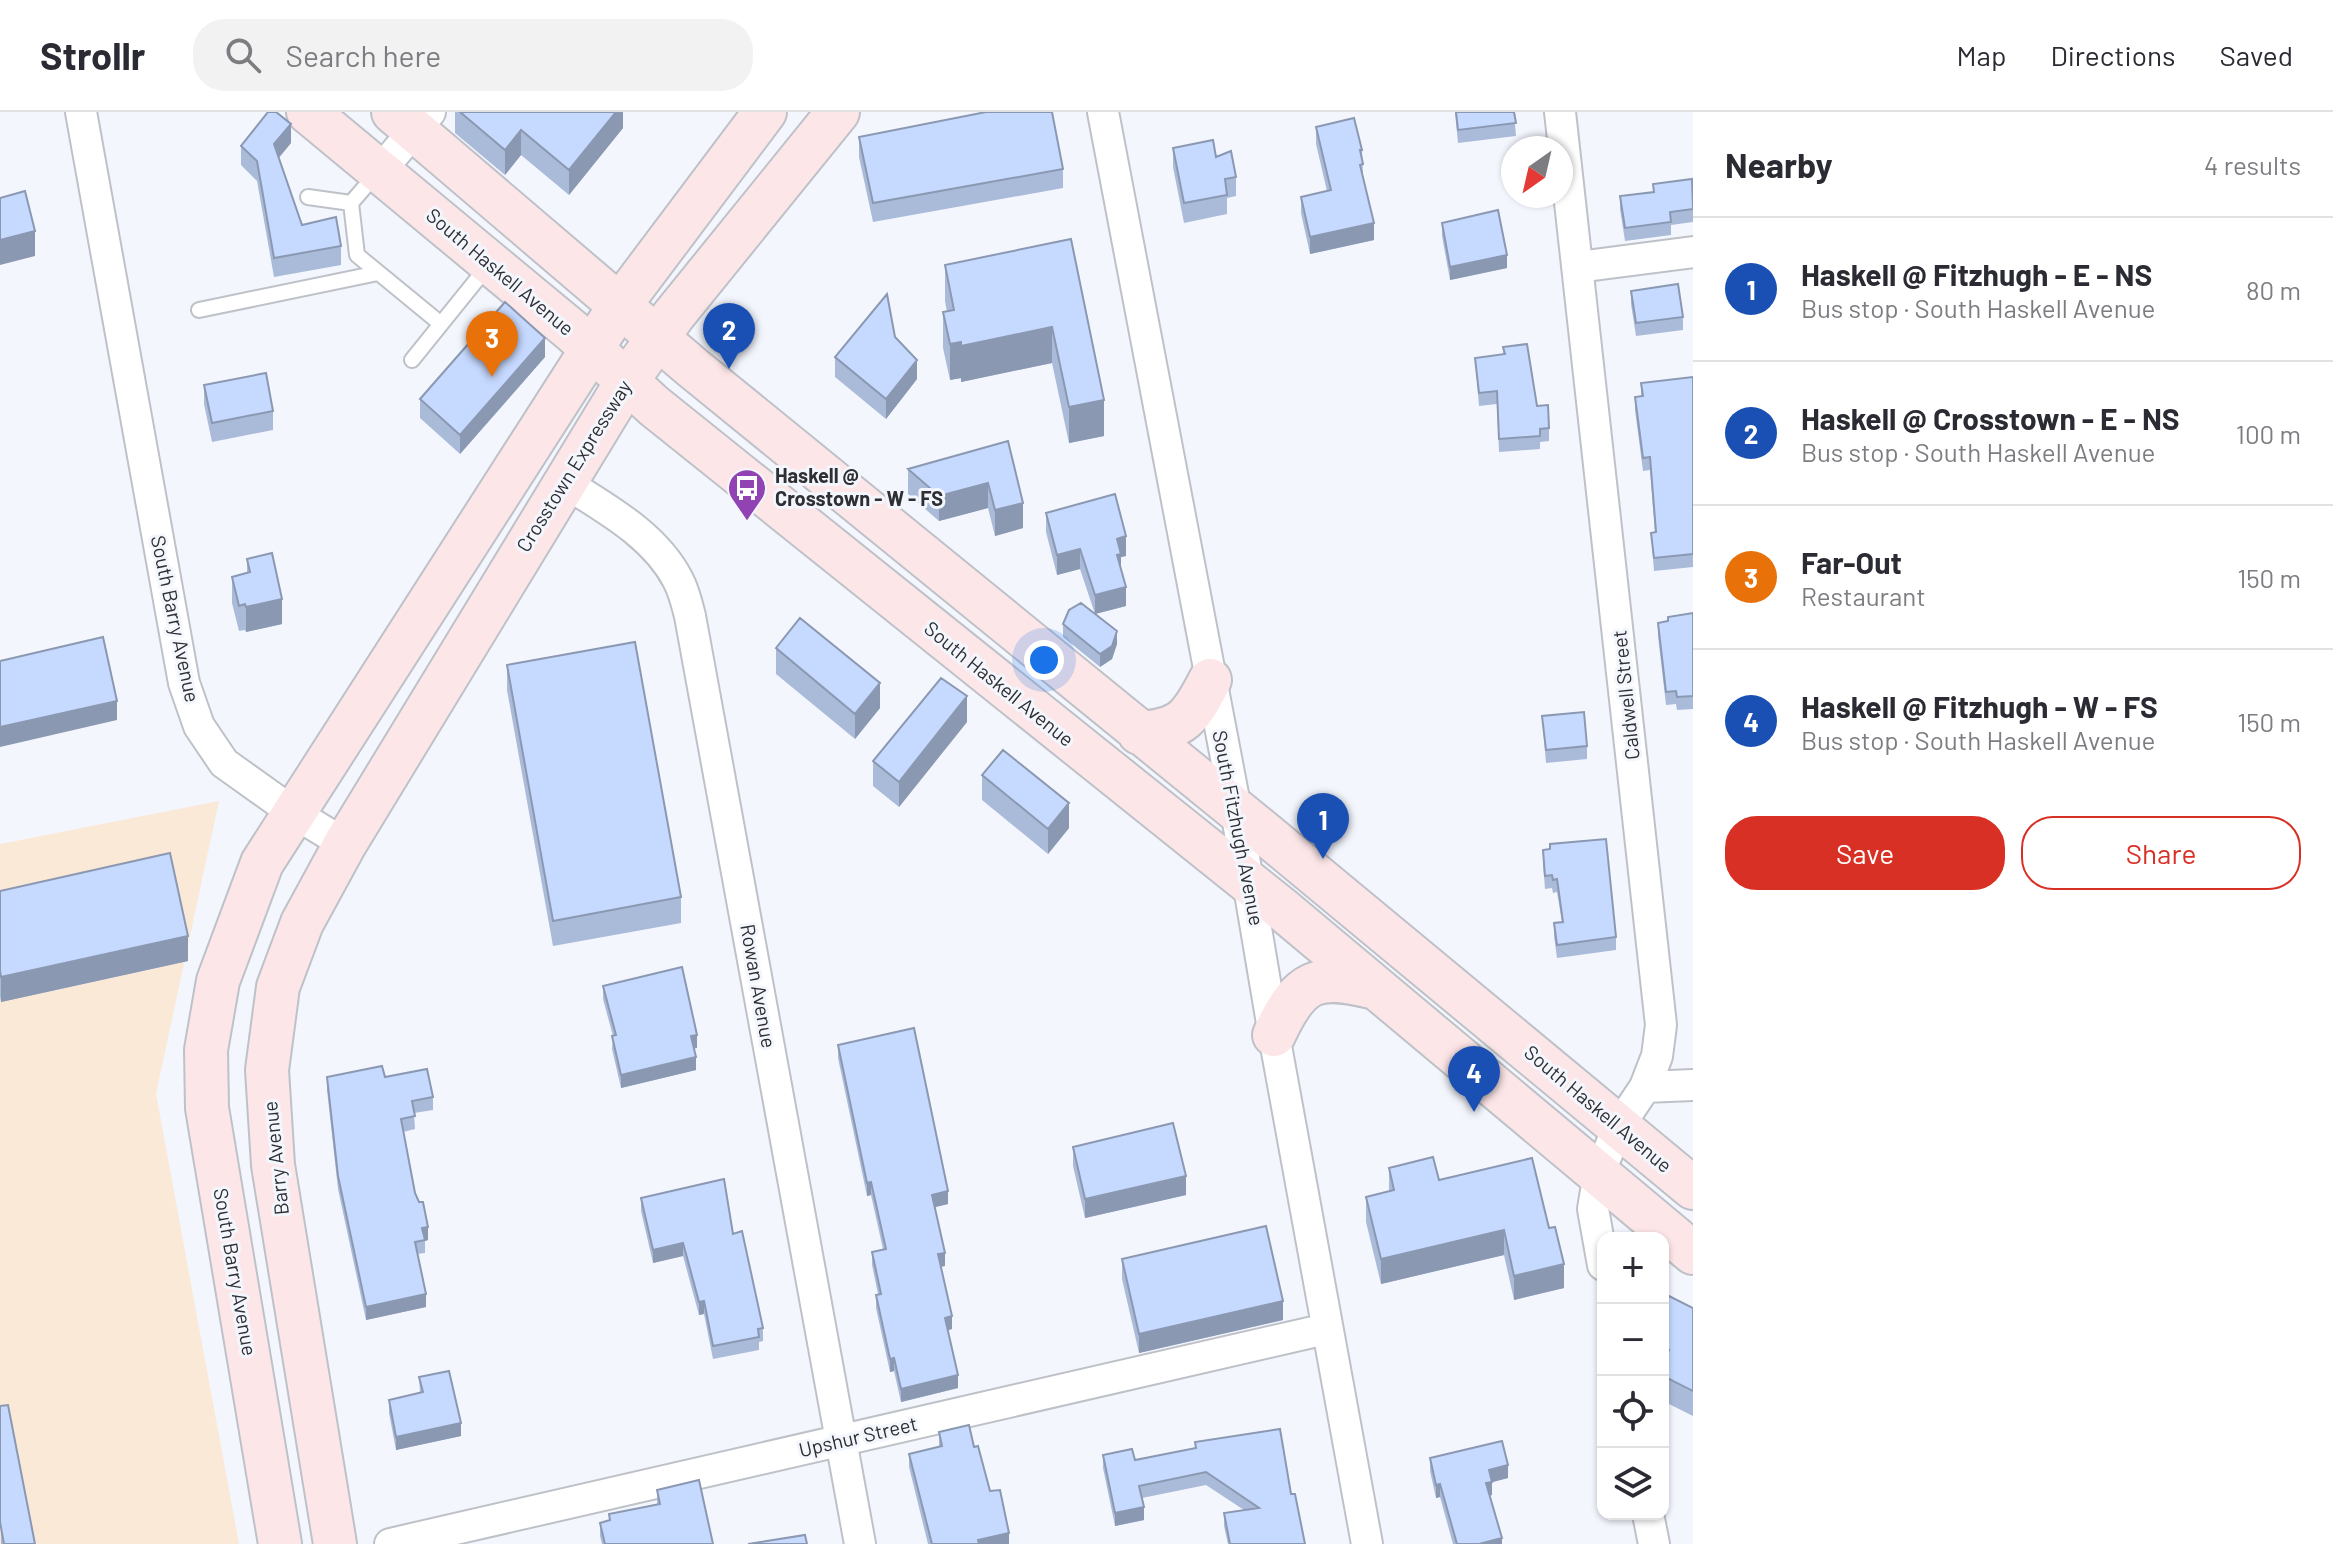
<!DOCTYPE html>
<meta charset="utf-8">
<style>
:root{--surface:#fff;--page:#f2f2f3;--text:#2b2b33;--muted:#7c7c81;--line:#e1e1e2;--accent:#d93025}
body{margin:0;font-family:Barlow,sans-serif;background:var(--page);color:var(--text)}
.controls{position:absolute;right:24px;bottom:24px;display:grid;overflow:hidden;border-radius:16px;box-shadow:0 2px 6px #0004}
.controls button{width:72px;height:72px;display:grid;place-items:center;padding:0;border:0;border-bottom:2px solid var(--line);background:var(--surface);color:var(--text);font:40px sans-serif}
.compass{position:absolute;left:1501px;top:24px;width:72px;height:72px;border-radius:50%;background:var(--surface);box-shadow:0 2px 6px #0004;rotate:214deg}
.you{position:absolute;left:1044px;top:548px;width:28px;height:28px;margin:-20px;border:6px solid #fff;border-radius:50%;background:#1a73e8;box-shadow:0 0 0 12px #1a73e833}
.badge{display:grid;place-items:center;width:52px;height:52px;border-radius:50%;background:var(--accent);color:#fff;font-size:26px;font-weight:700}
.pin{position:absolute;translate:-50% -66px;filter:drop-shadow(0 2px 4px #0008)}
.pin::after{content:'';position:absolute;top:42px;width:28px;height:24px;background:inherit;clip-path:polygon(0 0,100% 0,50% 100%)}
.list{margin:0;padding:0;list-style:none}
h2{display:flex;justify-content:space-between;align-items:center;height:104px;margin:0;padding:0 32px;font-size:34px}
h2 small{font-size:26px;font-weight:400;color:var(--muted)}
.list li{display:grid;grid-template-columns:52px 1fr auto;gap:24px;align-items:center;box-sizing:border-box;height:144px;padding:0 32px;border-top:2px solid var(--line)}
.list b{display:block;font-size:30px;white-space:nowrap}
.list p{margin:0;font-size:26px;white-space:nowrap;color:var(--muted)}
.list em{font-size:26px;font-style:normal;color:var(--muted)}
.actions{display:flex;gap:16px;padding:24px 32px}
.actions a{flex:1;padding:18px 0;border:2px solid var(--accent);border-radius:32px;text-align:center;font-size:28px;color:var(--accent)}
.actions .main{background:var(--accent);color:#fff}
.icon{flex:none;width:44px;height:44px;fill:none;stroke:currentColor;stroke-width:2;stroke-linecap:round;stroke-linejoin:round}
.map{position:relative;flex:none;width:1693px;height:1432px;overflow:hidden}
header{display:flex;align-items:center;gap:48px;box-sizing:border-box;height:112px;padding:0 40px;background:var(--surface);border-bottom:2px solid var(--line)}
header strong{font-size:38px}
nav{display:flex;gap:44px;margin-inline-start:auto;font-size:28px}
.search{width:560px;height:72px;background:var(--page);display:flex;align-items:center;gap:20px;box-sizing:border-box;padding:0 28px;border-radius:32px;color:var(--muted);font-size:30px}
main{display:flex}
aside{flex:1;background:var(--surface)}
.map>svg:first-child{display:block}
.industrial{fill:#fbe9d8}
.lines{fill:none;stroke-linecap:round;stroke-linejoin:round}
.service-casing{stroke:#bec2c8;stroke-width:18}
.minor-casing{stroke:#bec2c8;stroke-width:34}
.secondary-casing{stroke:#bec2c8;stroke-width:46}
.service{stroke:#fff;stroke-width:14}
.minor{stroke:#fff;stroke-width:30}
.secondary{stroke:#fde6e8;stroke-width:42}
.wall{fill:#aabbda}
.shaded-wall{fill:#8b98b2}
.building{fill:#c6d9fe;stroke:#8b98b2;stroke-width:2}
.labels{text-anchor:middle;stroke-width:6;stroke-linejoin:round;paint-order:stroke}
.street-label{font-size:20px;fill:#2e2f32;stroke:#f3f6fd}
.poi-label{font-size:20px;font-weight:bold;fill:#2e2f32;stroke:#f3f6fd;text-anchor:start}
</style>
<header>
<strong>Strollr</strong>
<div class="search"><svg class="icon" aria-label="search" viewBox="0 0 24 24"><circle cx="10" cy="10" r="6"/><path d="M15 15l6 6"/></svg>Search here</div>
<nav><a>Map</a><a>Directions</a><a>Saved</a></nav>
</header>
<main>
<div class="map">
<svg width="1693" height="1432" viewBox="0 0 1693 1432">
<rect width="100%" height="100%" fill="#f3f6fd"/>
<path class="industrial" d="M219,689l-63,293 83,450h-239v-700z"/>
<g class="lines">
<g class="service-casing">
<path id="service" d="M308,85l43,6 6,52 84,69
M351,91l26,-30
M199,198l179,-37
M412,248l75,-93"/>
</g>
<g class="minor-casing">
<path id="minor" d="M81,0l103,571 15,43 25,37 70,50 51,31
M1103,0l133,698 38,225 93,509
M1560,0l101,913 -4,31 -12,31 -26,39 -20,47 -6,36 10,56
M379,60l51,-60
M1578,155l115,-15
M564,370c41,26 91,53 114,98 6,11 9,24 12,36l170,928
M1645,975l48,-2
M1648,1402l6,30
M390,1432l936,-215"/>
</g>
<g class="secondary-casing">
<path id="secondary" d="M308,0l264,219 82,75 628,503 411,344
M393,0l300,256 574,467 426,353
M1139,621c44,-3 52,-16 71,-53
M1274,923c26,-56 42,-62 101,-47
M280,1432l-73,-436 -1,-58 12,-69 44,-118 358,-558 145,-193
M335,1432l-62,-379 -6,-95 11,-83 24,-64 43,-79 282,-463 46,-65 165,-204"/>
</g>
<use href="#service" class="service"/>
<use href="#minor" class="minor"/>
<use href="#secondary" class="secondary"/>
</g>
<path class="wall" d="M455,0h168v16l-54,67 -48,-40 -16,20 -50,-42z
M1455,0h59l2,24 -58,7z
M1316,15l46,23 1,25 11,65 -64,14 -9,-41v-16l26,-6 -11,-47z
M859,25l204,32v19l-190,34 -14,-65z
M291,31l-12,15 23,67 39,21v19l-67,12 -17,-96 -16,-16v-19z
M1173,36l43,9 20,20v19l-9,2v16l-43,9 -11,-56z
M1653,72l40,6v32l-22,3v10l-46,6 -5,-32v-13l33,-4z
M1442,111l65,45 -57,12 -8,-44z
M1071,127l33,197 -35,7 -17,-80 -91,19v-4l-11,2 -7,-32v-36h4l-2,-11v-36z
M1631,179l52,26v13l-47,6 -5,-32z
M895,225l22,42 -31,40 -51,-42v-20z
M1503,235l46,81v13l-9,1v7l-41,3 -2,-48 -18,2 -4,-48 28,-4z
M545,245l-85,97 -40,-36v-19z
M1693,265v190l-39,4 -3,-38 4,-1 -5,-62 -7,1 -8,-61v-13l6,-1v-13z
M204,273l69,26v19l-61,12 -8,-38z
M1008,329l15,87 -28,8 -7,-28 -49,13 -31,-27v-25z
M1046,401l80,43 -5,1v13l5,36 -31,8 22,30 -5,15 -12,8 -37,-30v-13l32,-10 -15,-45 -23,6 -11,-43z
M247,447l35,65 -36,8 -1,-2 -6,1 -7,-28v-26l15,-4z
M1693,501v96l-16,1 -1,-6 -10,1 -8,-69v-13z
M776,536l104,60 -25,31 -79,-65z
M507,553l174,232v26l-128,23 -46,-256z
M1542,604l45,30v13l-41,4z
M967,610l-68,85 -26,-21v-25z
M982,663l87,53 -21,26 -66,-54z
M1550,732l66,93v13l-59,8 -3,-22v-13l8,-1 -5,-30 -4,1 -1,-5 -7,1 -2,-26v-13l7,-1z
M0,779l188,70 -187,41 -1,-5z
M603,874l94,62h-3l2,22 -75,18 -9,-39 1,-13 -10,-37z
M838,933l110,159 -14,3 11,59 -4,1 11,62 -4,1 10,58 -57,14 -7,-31 -4,1 -14,-64v-13l2,-1 -6,-29v-13l11,-3 -12,-54 -4,1 -29,-138z
M327,965h58l48,20v13l-19,3 1,16 -12,3 12,61 13,47 -3,1v12l-8,1 9,53 -60,13 -28,-131 -11,-99z
M1073,1035l113,48 -101,23 -12,-52z
M1389,1056l50,12 110,48 15,60 -50,12 -10,-45 -123,29 -15,-62v-25l23,-6z
M641,1086l92,36 30,94v13l-4,1v8l-46,9 -9,-45 -5,1 -16,-59 -30,7 -12,-52z
M1122,1147l161,61 -144,33 -17,-74z
M1663,1181l30,15v108l-30,-15z
M419,1265l42,59 -65,14 -7,-37v-13l31,-7z
M0,1294l35,138h-34z
M939,1320l35,15 35,97h-81l-19,-77v-13l30,-7z
M1195,1330l96,52 14,50h-77l-4,-18v-13l20,-3 -38,-25 -64,13 2,22 -29,6 -12,-58v-13l32,5 60,-12z
M1430,1346l78,20 -16,4v13l-2,1 12,48h-49l-13,-47 -4,1 -6,-27z
M657,1378l56,54h-111l-2,-8v-13l9,-2v-7l48,-10z"/>
<path class="shaded-wall" d="M616,0h7v16l-54,67v-25z
M291,12v19l-17,20v-19z
M521,18v25l-16,20v-25z
M1374,111v17l-64,14v-17z
M35,119v25l-35,9v-25z
M1507,143v13l-57,12v-13z
M1052,215v36l-91,19v-36z
M545,226v19l-85,97v-19z
M961,230v36l-11,2v-36z
M917,248v19l-31,40v-20z
M1104,288v36l-35,7v-36z
M988,371v25l-49,13v-25z
M1023,391v25l-28,8v-26z
M1126,424v20l-5,1v16l-4,1v-35z
M1080,437v20l-23,6v-20z
M1126,475v19l-31,8v-19z
M282,487v25l-36,8v-25z
M1117,519v13l-5,15 -12,8v-13z
M880,571v25l-25,31v-25z
M967,584v26l-68,85v-25z
M117,589v19l-117,27v-20z
M1069,691v25l-21,26v-25z
M188,824v25l-187,41v-25z
M697,923v13l-6,1v-13z
M696,945v13l-75,18v-13z
M1186,1064v19l-101,23v-19z
M871,1070v13l-4,1v-13z
M948,1079v13l-16,4v-13z
M428,1115v13l-3,1 -3,-13z
M1504,1118v25l-123,29v-25z
M683,1131v13l-30,7v-13z
M945,1141v13l-7,1v-13z
M1564,1152v24l-50,12v-24z
M426,1182v13l-60,13v-13z
M704,1189v13l-5,1v-13z
M1283,1189v19l-144,33v-19z
M952,1204v13l-7,2v-13z
M894,1246v13l-4,1v-13z
M958,1263v13l-57,14v-13z
M461,1311v13l-65,14v-13z
M1508,1353v13l-19,5v-13z
M1492,1370v13l-6,1v-13z
M1440,1372v13l-4,1v-13z
M1144,1395v13l-29,6v-13z
M1009,1421v11h-31v-4z
M1502,1426v6h-23z"/>
<path class="building" d="M268,0h8l15,12 -17,20 28,81 34,-8 5,29 -67,12 -17,-97 -16,-15z
M460,0h156l-47,58 -48,-40 -16,20z
M986,0h66l11,57 -190,34 -14,-66z
M1456,0h58l2,11 -58,7z
M1354,6l8,32h-2l3,14 -3,1 14,58 -64,14 -9,-40 30,-7 -15,-63z
M1213,28l3,17 15,-6 5,26 -11,2 2,16 -43,8 -11,-55z
M1692,67l1,30 -23,3 1,10 -46,6 -5,-32 34,-4 -1,-8z
M25,79l10,40 -35,9v-42z
M1498,98l9,45 -57,12 -8,-44z
M1071,127l33,161 -35,7 -17,-80 -91,19v-4l-11,2 -7,-32 11,-2 -9,-45z
M1678,172l5,33 -47,6 -5,-32z
M887,182l8,43 22,23 -31,39 -51,-42z
M505,190l40,36 -85,97 -40,-36z
M1527,232l10,62 11,-1 1,23 -9,1v7l-41,3 -2,-48 -18,2 -4,-35 30,-4 -2,-7z
M266,261l7,38 -61,12 -8,-38z
M1693,265v177l-39,4 -3,-25 5,-1 -6,-75 -7,1 -8,-61 8,-1 -2,-13z
M1008,329l15,62 -28,7 -7,-27 -49,13 -31,-27z
M1115,382l11,42 -9,3 4,15 -4,1 9,32 -31,8 -15,-46 -23,6 -11,-42z
M272,441l10,46 -36,8 -1,-3 -6,2 -7,-29 18,-5 -3,-13z
M1081,491l36,28 -5,15 -12,8 -37,-30 6,-14z
M1693,501v83l-16,1 -1,-6 -10,1 -8,-69 10,-2v-4z
M800,506l80,65 -25,31 -79,-66z
M103,525l14,64 -117,26v-66z
M635,530l46,255 -128,24 -46,-256z
M941,566l26,18 -68,86 -26,-21z
M1584,600l3,34 -41,4 -4,-34z
M1003,638l66,53 -21,26 -66,-54z
M1606,727l10,98 -59,8 -3,-22 9,-1 -6,-43 -4,1 -1,-5 -7,1 -2,-26 7,-1v-5z
M170,741l18,83 -187,41 -1,-6v-80z
M682,855l15,68 -6,1 5,21 -75,18 -9,-39 4,-1 -13,-49z
M914,916l34,163 -16,4 13,58 -7,1 14,62 -7,2 13,57 -57,14 -7,-31 -4,1 -14,-64 5,-1 -9,-42 14,-3 -15,-67 -4,1 -29,-138z
M382,954l3,11 42,-8 6,28 -21,4 3,15 -14,3 14,74 4,9h4l5,25 -6,1 3,12 -10,2 11,52 -60,13 -28,-131 -11,-99z
M1173,1011l13,53 -101,23 -12,-52z
M1433,1045l6,23 93,-22 17,70 6,-1 9,37 -50,12 -10,-46 -123,29 -15,-62 28,-7 -5,-22z
M724,1067l9,55 9,-3 21,97 -5,1 1,8 -46,9 -9,-45 -5,1 -16,-59 -30,7 -12,-52z
M1266,1114l17,75 -144,33 -17,-75z
M1663,1181l30,15v83l-30,-15v-13l6,-13 -6,-3z
M449,1259l12,52 -65,14 -7,-37 34,-8 -4,-15z
M8,1293l27,139h-31l-4,-22v-116z
M969,1313l5,22 4,-1 12,45 10,-1 9,43 -31,7 1,4h-47l-23,-90 33,-8 -3,-14z
M1280,1317l11,65h4l10,50h-75l-6,-31 35,-5 -53,-36 -67,14 5,21 -29,6 -12,-58 29,-6 3,11 61,-12 -1,-6z
M1502,1329l6,24 -19,5 3,12 -6,1 16,55 -23,6h-22l-17,-60 -4,1 -6,-27z
M699,1368l14,64h-108l-5,-21 10,-3 -1,-6 51,-10 -3,-14z
M805,1423l2,9h-59z"/>
<defs>
<g id="bus-pin" transform="scale(2)"><path d="M0 17L-7.5 6A9.5 9.5 0 1 1 7.5 6Z" fill="#9142b3" stroke="#f3f6fd"/><path d="M-5-6H5V4H4V6H2V4H-2V6H-4V4H-5ZM-3.5-4V0h7V-4ZM-3.5 1.2v1.5H-2V1.2ZM2 1.2v1.5H3.5V1.2Z" fill="#fff"/></g>
</defs>
<g fill-rule="evenodd">
<use href="#bus-pin" x="747" y="376"/>
</g>
<g class="labels">
<g class="street-label">
<text transform="translate(500 160) rotate(40)" y="7">South Haskell Avenue</text>
<text transform="translate(574 354) rotate(-58)" y="7">Crosstown Expressway</text>
<text transform="translate(175 507) rotate(78)" y="7">South Barry Avenue</text>
<text transform="translate(999 572) rotate(39)" y="7">South Haskell Avenue</text>
<text transform="translate(1626 583) rotate(-96)" y="7">Caldwell Street</text>
<text transform="translate(1238 716) rotate(79)" y="7">South Fitzhugh Avenue</text>
<text transform="translate(758 874) rotate(80)" y="7">Rowan Avenue</text>
<text transform="translate(1598 997) rotate(40)" y="7">South Haskell Avenue</text>
<text transform="translate(276 1046) rotate(-96)" y="7">Barry Avenue</text>
<text transform="translate(235 1160) rotate(80)" y="7">South Barry Avenue</text>
<text transform="translate(858 1325) rotate(-13)" y="7">Upshur Street</text>
</g>
<g class="poi-label">
<text x="775" y="371">Haskell @<tspan x="775" dy="23">Crosstown - W - FS</tspan></text>
</g>
</g>
</svg>
<div class="controls">
<button>+</button>
<button>−</button>
<button><svg class="icon" aria-label="locate" viewBox="0 0 24 24"><circle cx="12" cy="12" r="6"/><path d="M12 2v4M12 18v4M2 12h4M18 12h4"/></svg></button>
<button><svg class="icon" aria-label="layers" viewBox="0 0 24 24"><path d="M12 4l9 5-9 5-9-5zM3 14l9 5 9-5"/></svg></button>
</div>
<svg class="compass" viewBox="-18 -18 36 36"><path d="M0-13l5 13h-10z" fill="#e53935"/><path d="M0 13l5-13h-10z" fill="#7c7c81"/></svg>
<div class="you"></div>
<div class="pin badge" style="left:1323px;top:747px;background:#1a4fb4">1</div>
<div class="pin badge" style="left:729px;top:257px;background:#1a4fb4">2</div>
<div class="pin badge" style="left:492px;top:265px;background:#e8710a">3</div>
<div class="pin badge" style="left:1474px;top:1000px;background:#1a4fb4">4</div>
</div>
<aside>
<h2>Nearby<small>4 results</small></h2>
<ul class="list">
<li><span class="badge" style="background:#1a4fb4">1</span><div><b>Haskell @ Fitzhugh - E - NS</b><p>Bus stop · South Haskell Avenue</p></div><em>80 m</em></li>
<li><span class="badge" style="background:#1a4fb4">2</span><div><b>Haskell @ Crosstown - E - NS</b><p>Bus stop · South Haskell Avenue</p></div><em>100 m</em></li>
<li><span class="badge" style="background:#e8710a">3</span><div><b>Far-Out</b><p>Restaurant</p></div><em>150 m</em></li>
<li><span class="badge" style="background:#1a4fb4">4</span><div><b>Haskell @ Fitzhugh - W - FS</b><p>Bus stop · South Haskell Avenue</p></div><em>150 m</em></li>
</ul>
<div class="actions"><a class="main">Save</a><a>Share</a></div>
</aside>
</main>
